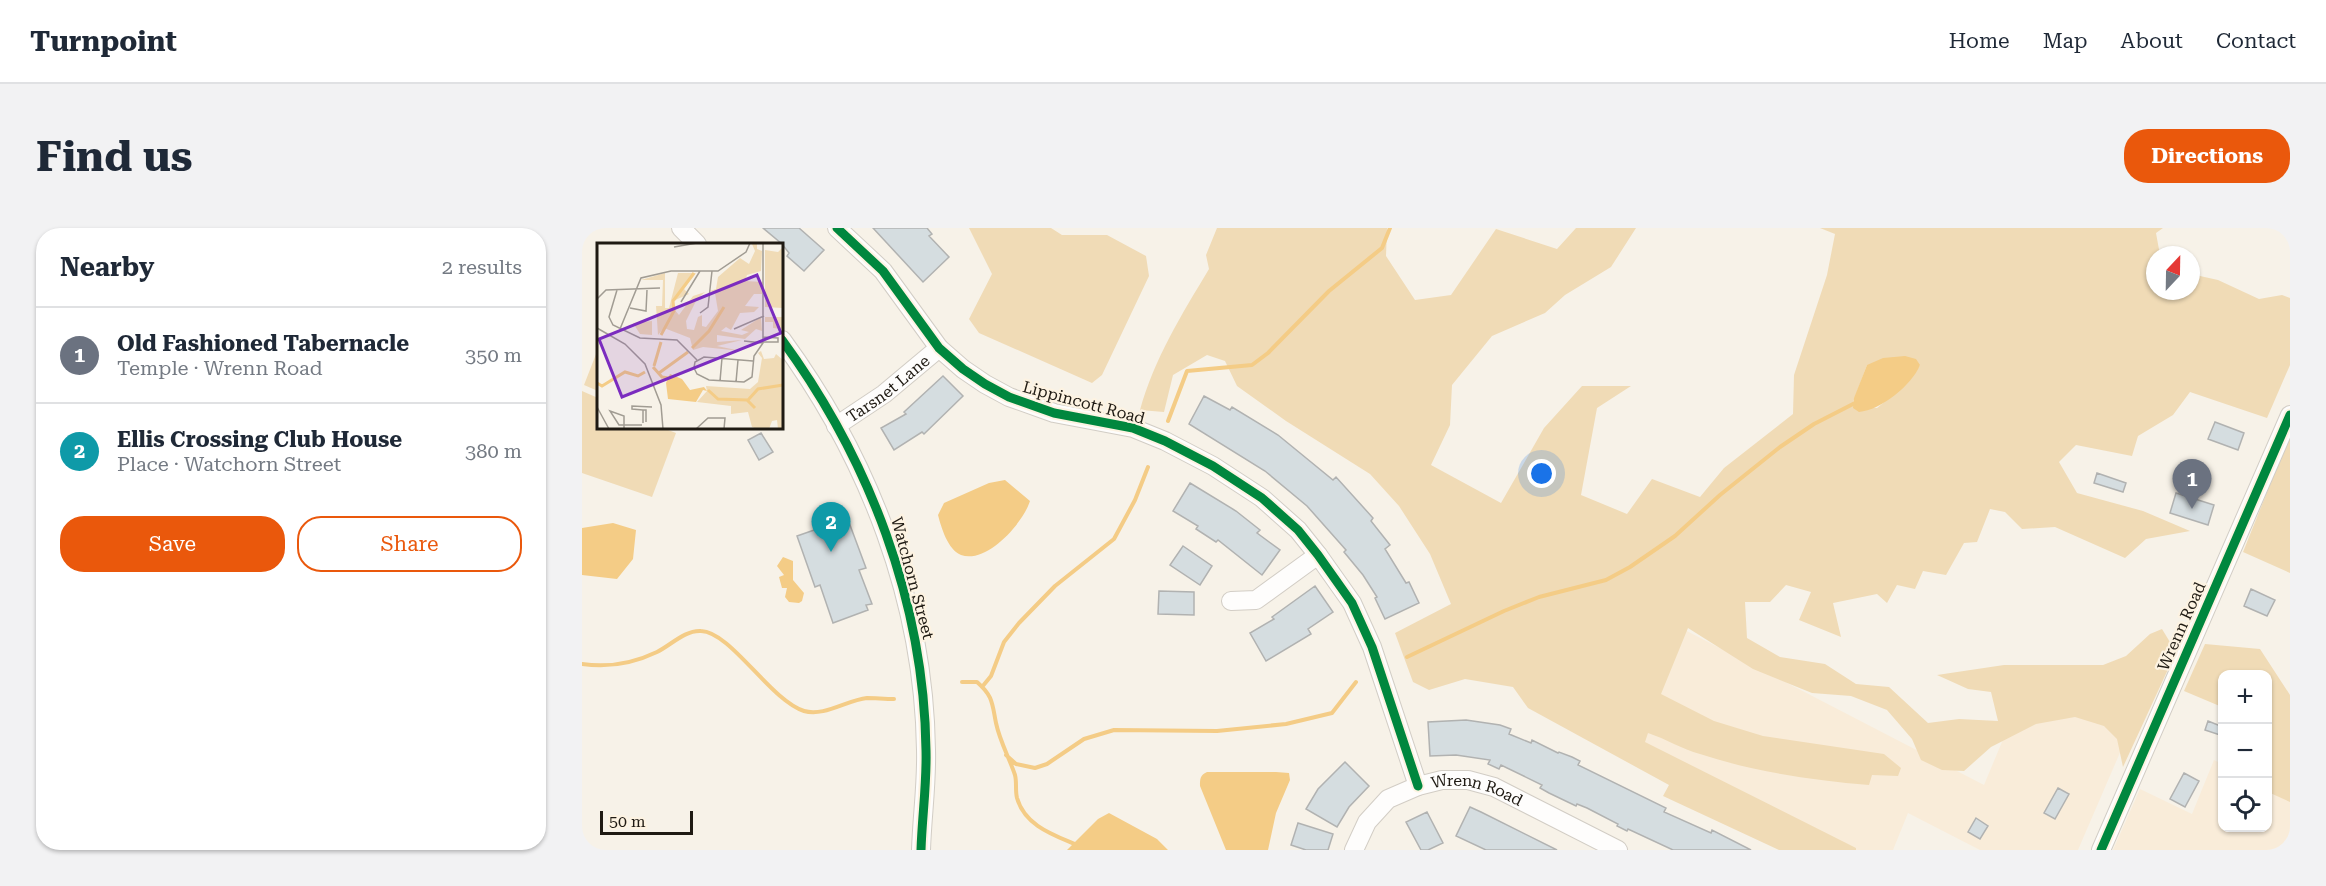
<!DOCTYPE html>
<meta charset="utf-8">
<style>
:root{--surface:#fff;--page:#f2f2f3;--text:#1f2937;--muted:#747a83;--line:#e0e1e3;--accent:#ea580c}
body{margin:0;font-family:"Roboto Serif",serif;background:var(--page);color:var(--text)}
.controls{position:absolute;right:18px;bottom:18px;display:grid;overflow:hidden;border-radius:12px;box-shadow:0 2px 4px #0004}
.controls button{width:54px;height:54px;display:grid;place-items:center;padding:0;border:0;border-bottom:2px solid var(--line);background:var(--surface);color:var(--text);font:30px sans-serif}
.compass{position:absolute;left:1564px;top:18px;width:54px;height:54px;border-radius:50%;background:var(--surface);box-shadow:0 2px 4px #0004;rotate:22deg}
.scale{position:absolute;left:18px;bottom:15px;width:93px;box-sizing:border-box;padding-left:6px;border:3px solid #1f1a13;border-top:0;font-size:16px;line-height:21px;white-space:nowrap;color:#1f1a13;-webkit-text-stroke:4px #fdf3e2;paint-order:stroke}
.you{position:absolute;left:960px;top:246px;width:21px;height:21px;margin:-15px;border:4px solid #fff;border-radius:50%;background:#1a73e8;box-shadow:0 0 0 9px #1a73e833}
.badge{display:grid;place-items:center;width:39px;height:39px;border-radius:50%;background:var(--accent);color:#fff;font-size:20px;font-weight:700}
.pin{position:absolute;translate:-50% -50px;filter:drop-shadow(0 2px 3px #0008)}
.pin::after{content:'';position:absolute;top:32px;width:21px;height:18px;background:inherit;clip-path:polygon(0 0,100% 0,50% 100%)}
.list{margin:0;padding:0;list-style:none}
h2{display:flex;justify-content:space-between;align-items:center;height:78px;margin:0;padding:0 24px;font-size:26px}
h2 small{font-size:20px;font-weight:400;color:var(--muted)}
.list li{display:grid;grid-template-columns:39px 1fr auto;gap:18px;align-items:center;box-sizing:border-box;height:96px;padding:0 24px;border-top:2px solid var(--line)}
.list b{display:block;font-size:22px;white-space:nowrap}
.list p{margin:0;font-size:20px;white-space:nowrap;color:var(--muted)}
.list em{font-size:20px;font-style:normal;color:var(--muted)}
.actions{display:flex;gap:12px;padding:18px 24px}
.actions a{flex:1;padding:14px 0;border:2px solid var(--accent);border-radius:24px;text-align:center;font-size:21px;color:var(--accent)}
.actions .main{background:var(--accent);color:#fff}
.icon{flex:none;width:33px;height:33px;fill:none;stroke:currentColor;stroke-width:2;stroke-linecap:round;stroke-linejoin:round}
.map{position:relative;flex:none;width:1708px;height:622px;overflow:hidden;border-radius:24px}
header{display:flex;align-items:center;gap:36px;box-sizing:border-box;height:84px;padding:0 30px;background:var(--surface);border-bottom:2px solid var(--line)}
header strong{font-size:28px}
nav{display:flex;gap:33px;margin-inline-start:auto;font-size:21px}
.intro{display:flex;align-items:center;justify-content:space-between;box-sizing:border-box;height:144px;padding:0 36px}
h1{margin:0;font-size:42px}
.button{padding:15px 27px;border-radius:24px;background:var(--accent);color:#fff;font-size:21px;font-weight:700}
main{display:flex;gap:36px;padding:0 36px}
aside{flex:1;background:var(--surface);border-radius:24px;box-shadow:0 2px 4px #0004}
.map>svg:first-child{display:block}
.built{fill:#f9ecd9}
.green{fill:#f0dbb6;fill-rule:evenodd}
.water{fill:#f4cc86}
.lines{fill:none;stroke-linecap:round;stroke-linejoin:round}
.stream{stroke:#f4cc86;stroke-width:4}
.building{fill:#d5dde0;stroke:#b1b2b1;stroke-width:1.5}
.minor-casing{stroke:#d2cdc5;stroke-width:20}
.minor{stroke:#fefdfc;stroke-width:18}
.cycleway-casing{stroke:#fdf3e2;stroke-width:13}
.cycleway{stroke:#00873e;stroke-width:9}
.labels{text-anchor:middle;stroke-width:4.5;stroke-linejoin:round;paint-order:stroke}
.street-label{font-size:16px;fill:#1f1a13;stroke:#fdf3e2}
.inset-river{fill:none;stroke:#f4cc86;stroke-width:3}
.inset-road{fill:none;stroke:#a19c93;stroke-width:1.5}
.view{fill:#7b2cbf;fill-opacity:0.15;stroke:#7b2cbf;stroke-width:3}
.inset-edge{fill:none;stroke:#1f1a13;stroke-width:3}
</style>
<header>
<strong>Turnpoint</strong>
<nav><a>Home</a><a>Map</a><a>About</a><a>Contact</a></nav>
</header>
<div class="intro"><h1>Find us</h1><a class="button">Directions</a></div>
<main>
<aside>
<h2>Nearby<small>2 results</small></h2>
<ul class="list">
<li><span class="badge" style="background:#6b7280">1</span><div><b>Old Fashioned Tabernacle</b><p>Temple · Wrenn Road</p></div><em>350 m</em></li>
<li><span class="badge" style="background:#0f9aa8">2</span><div><b>Ellis Crossing Club House</b><p>Place · Watchorn Street</p></div><em>380 m</em></li>
</ul>
<div class="actions"><a class="main">Save</a><a>Share</a></div>
</aside>
<div class="map">
<svg width="1708" height="622" viewBox="0 0 1708 622">
<rect width="100%" height="100%" fill="#f7f2e8"/>
<path class="built" d="M1101,401l301,156 43,-103 101,52 -50,116h-98l-72,-37 -15,37h-46l-211,-108z
M1632,532l8,4v64h46v-43l22,11v54h-177l27,-61 52,25z"/>
<path class="green" d="M387,0h82l11,7h45l39,21 3,20 -47,99 -10,8 -113,-50 -10,-14 23,-45z
M635,0h170l-1,28 29,44 36,-5 45,-66 61,20 19,-21h60l-25,39 -46,28 -20,18 -53,23 -40,49 -2,40 -19,40 70,38 43,-75 38,-42h49l-34,22 -16,87 46,19 25,-35 48,18 24,-29 69,-54 1,-39 33,-100 8,-41 -15,-6h343l-7,5 4,22h-5v36h36v-17l27,6 41,19 23,-4 8,3v67l-23,53 -77,-26 -17,23 -35,21 -6,20 -56,-11 -17,17 18,31 66,18 47,20 -44,8 -21,19 -70,-31 -33,2 -17,-17 -15,-3 -13,33 -13,1 -18,32 -23,-4 -8,18 -18,-4 -10,18 -10,-9 -44,9 8,34 -42,-17 12,-28 -25,-7 -16,17h-25l2,36 33,19 45,7 31,20 33,3 39,36 31,-4 39,2 -7,-29 -23,-3 -31,-14 67,-10h99l23,-9 24,-22 12,-5 14,23 -53,115 -6,-28 -13,-13 -29,-9 -39,7 -45,23 -27,24 -22,-1 -21,-10 -9,-21 -25,-29 -36,-14 -39,-3 -59,-24 -65,-41 -27,66 53,27 49,15 121,18 17,14 -3,8 -26,-1 -3,10c-58,-5 -114,-13 -169,-31 -18,-5 -34,-15 -52,-21l-3,9 211,106v2h-77l-116,-54 6,-11 -141,-77 -15,-21 -48,-8 -36,11 -16,-8 -18,-49 56,-29 -21,-50 -31,-48 -29,-32 -84,-53 -49,-35 -12,-25 -18,-6 -34,20 -9,37 -24,-2c14,-51 42,-96 69,-141l-3,-14zM1285,137h53l-16,21 -27,22 -25,-3z
M16,121v42l-14,-6z
M0,163l16,7v30h65l13,5 -24,64 -70,-24z
M1708,207v138l-47,-21z
M1623,416l55,5 30,46v107l-22,-10v-118h-46v33l-38,-16z"/>
<path class="water" d="M1323,128l11,3 4,6c-8,20 -39,45 -61,47l-6,-4 1,-10 13,-33 16,-7z
M423,252l25,21c-7,22 -43,63 -69,54 -13,-5 -20,-28 -23,-40l6,-12 45,-20z
M31,295l23,7 -3,29 -16,20 -35,-4v-47z
M201,329l10,4v19l11,13 -2,8 -3,2 -10,-1 -4,-5 2,-9h-5l-3,-11 5,-2 -7,-9z
M625,544h69l13,1 1,7 -14,33 -8,37h-42l-26,-64c0,-7 0,-11 7,-14z
M527,585l48,26 11,11h-101l31,-31z"/>
<g class="lines">
<path class="stream" d="M586,193l19,-50 65,-6 16,-12 61,-62 53,-43 8,-20
M825,429l97,-46 35,-14 67,-17 24,-13 45,-31 45,-41 60,-48 34,-23 41,-21
M0,436c27,4 50,0 75,-12 14,-7 28,-22 44,-21 30,1 69,69 103,80 20,6 43,-11 63,-13 8,0 18,1 27,1
M380,454h15c16,14 15,21 19,41 4,19 13,34 19,52 2,8 0,15 2,23 8,28 37,37 60,47
M400,459l9,-11 13,-34 15,-19 36,-37 59,-47 21,-39 13,-33
M424,527l10,9 19,4 12,-4 37,-25 30,-9 103,1 69,-7 46,-11 24,-31"/>
</g>
<path class="building" d="M181,0h36l25,22 -20,21 -17,-15 2,-3 -7,-9z
M291,0h54l5,6 -3,2 20,21 -26,25z
M361,148l20,20 -39,38 -2,-2 -28,18 -13,-22 25,-14 -2,-2z
M622,168l26,14 2,-3 46,28 55,45 3,-3 37,41 -2,3 19,24 -5,4 21,34 3,-1 10,21 -34,16 -10,-21 2,-1 -14,-22 -19,-23 2,-2 -39,-44 -42,-35 -76,-47z
M1633,194l29,11 -6,17 -30,-11z
M179,205l12,19 -14,8 -11,-20z
M1515,245l29,10 -3,9 -29,-9z
M608,255l46,28 24,19 -3,3 23,17 -18,25 -44,-35 -2,2 -20,-13 2,-3 -25,-15z
M1594,265l38,12 -6,20 -38,-12z
M255,283l3,8 7,-2 19,51 -7,2 13,34 -6,1 2,5 -35,13 -13,-38 -5,2 -18,-51 23,-8 -3,-9z
M601,318l29,20 -12,19 -30,-20z
M733,358l18,26 -25,17 3,5 -45,27 -16,-28 24,-14 -2,-2z
M1669,361l24,11 -8,16 -23,-10z
M577,363l35,1v23l-36,-1z
M884,492l34,5 11,4 -2,5 22,9 1,-3 26,13 1,-1 13,5 8,4 -2,4 88,43 -2,4 47,21 1,-3 39,20h-78l-45,-21 -1,2 -10,-5 1,-2 -31,-16 -10,-4 -1,2 -27,-13 -9,-5 2,-3 -41,-20 -2,4 -11,-5 2,-4 -34,-5 -26,1 -2,-34z
M1626,493l15,6v9l-18,-6z
M763,534l24,24 -20,21 -12,20 -31,-18 12,-20z
M1602,545l15,8 -14,26 -15,-8z
M1476,560l11,6 -14,25 -11,-6z
M888,579l11,5 76,38h-71l-30,-14z
M845,584l16,31 -15,7h-7l-15,-28z
M1394,590l12,8 -8,13 -12,-7z
M716,595l35,11 -5,16h-22l-15,-5z"/>
<g class="lines">
<g class="minor-casing">
<g id="minor">
<path d="M99,0l16,16"/>
<path d="M255,0l46,43 56,77 24,21 22,15 24,13 45,16 79,15 32,13 48,25 49,32 36,32 20,25 34,48 20,44 46,139"/>
<path d="M200,112c87,119 142,261 144,410 1,33 -4,67 -5,100"/>
<path id="s1" d="M254,198l48,-32 55,-46"/>
<path d="M649,373l25,-1 62,-45"/>
<path id="s2" d="M772,622l13,-28 21,-23 30,-13 24,-6h26l26,7 124,63"/>
<path d="M1519,622l189,-435"/>
</g>
</g>
<use href="#minor" class="minor"/>
<g class="cycleway-casing">
<path id="cycleway" d="M255,0l46,43 56,77 24,21 22,15 24,13 45,16 79,15 32,13 48,25 49,32 36,32 20,25 34,48 20,44 46,139
M200,112c87,119 142,261 144,410 1,33 -4,67 -5,100
M1519,622l189,-435"/>
</g>
<use href="#cycleway" class="cycleway"/>
</g>
<g class="labels">
<g class="street-label">
<text dy="6" stroke="none"><textPath href="#s1" startOffset="64">Tarsnet Lane</textPath></text>
<text transform="translate(502 174) rotate(15)" y="6">Lippincott Road</text>
<text transform="translate(331 350) rotate(75)" y="6">Watchorn Street</text>
<text transform="translate(1599 398) rotate(-66)" y="6">Wrenn Road</text>
<text dy="6" stroke="none"><textPath href="#s2" startOffset="156">Wrenn Road</textPath></text>
</g>
</g>
<g transform="translate(15 15)">
<rect width="186" height="186" fill="#f7f2e8"/>
<path d="M160,0v6l5,2 -1,20 -14,4 -2,6 18,1 -1,12h-8l-9,12 14,1 -5,5 -14,1 -9,17 -5,-3 -5,4 21,4 7,-3 -8,-2 20,-13 1,14 -6,-2 -11,10 -28,-4v7l25,-2 -25,6 24,5 -38,-4 -10,3 -3,-12 -26,-10 -6,7 -2,-29h6l1,-26h-22l24,-7v35h4l9,-35h18l-12,16 5,5 -16,7v7l6,7 14,-19 12,-4 -8,7 -11,22 1,8 7,1 4,-13 4,-2v11l4,1 12,-16 -3,-18 -5,-2 6,-2 2,-12 22,-19 9,6 6,-13 -3,-7zM186,4v82l-10,-1v-6h-8v-5h17v-9l-17,-1v-57l13,2zM55,78v14l-12,-1 -7,-11zM164,108l3,8 10,-1 2,-4 7,6v69h-5l-1,-9 -5,1 -3,8h-12l-5,-2 -4,-15 -17,2v-8l-34,-4 10,-11 -1,-5 44,3 8,-7 4,-24 -4,-5z" fill="#f0dbb6"/>
<path d="M73,131l12,5 8,11 14,-3 3,4 -4,-1 -7,12 -28,-3 -2,-16z" fill="#f4cc86"/>
<path class="inset-river" d="M64,92l13,-24 -1,-10 21,-28M95,105l17,-17 15,-24M57,123l7,-24M56,124l9,10 7,1M62,130l29,-21M0,140l5,3 23,-14 13,4 7,-4M111,147l10,9 29,1 8,8M151,157l10,-11 25,-4"/>
<path class="inset-road" d="M77,4l23,-4M20,47l-8,27 4,8 27,13 37,2 20,20M0,56l9,-9 54,-2M84,59l19,-31M33,65l16,3 1,-21M103,70l8,-6 4,-36M0,85l28,16 20,20 16,41 2,24M23,86l21,-51 30,-7h47l28,-19 4,-9M137,86l30,-13M147,98l19,2M166,99h15v-4l-15,-1M156,118l-49,-4 -9,5 -1,6 3,6 12,6 35,2 8,-5 2,-21 9,-13v-100M123,138l2,-23M139,139l2,-22M0,164l12,22M46,167l-11,-1v-3l20,1M46,180v-13h3v12M27,186v-13l-14,-5 9,14h23M99,186l12,-11h17l-1,11"/>
<path class="view" d="M160,32l24,58 -159,64 -23,-58z"/>
<rect width="186" height="186" class="inset-edge"/>
</g>
</svg>
<div class="controls">
<button>+</button>
<button>−</button>
<button><svg class="icon" aria-label="locate" viewBox="0 0 24 24"><circle cx="12" cy="12" r="6"/><path d="M12 2v4M12 18v4M2 12h4M18 12h4"/></svg></button>
</div>
<svg class="compass" viewBox="-18 -18 36 36"><path d="M0-13l5 13h-10z" fill="#e53935"/><path d="M0 13l5-13h-10z" fill="#747a83"/></svg>
<div class="scale">50 m</div>
<div class="you"></div>
<div class="pin badge" style="left:1610px;top:281px;background:#6b7280">1</div>
<div class="pin badge" style="left:249px;top:324px;background:#0f9aa8">2</div>
</div>
</main>
